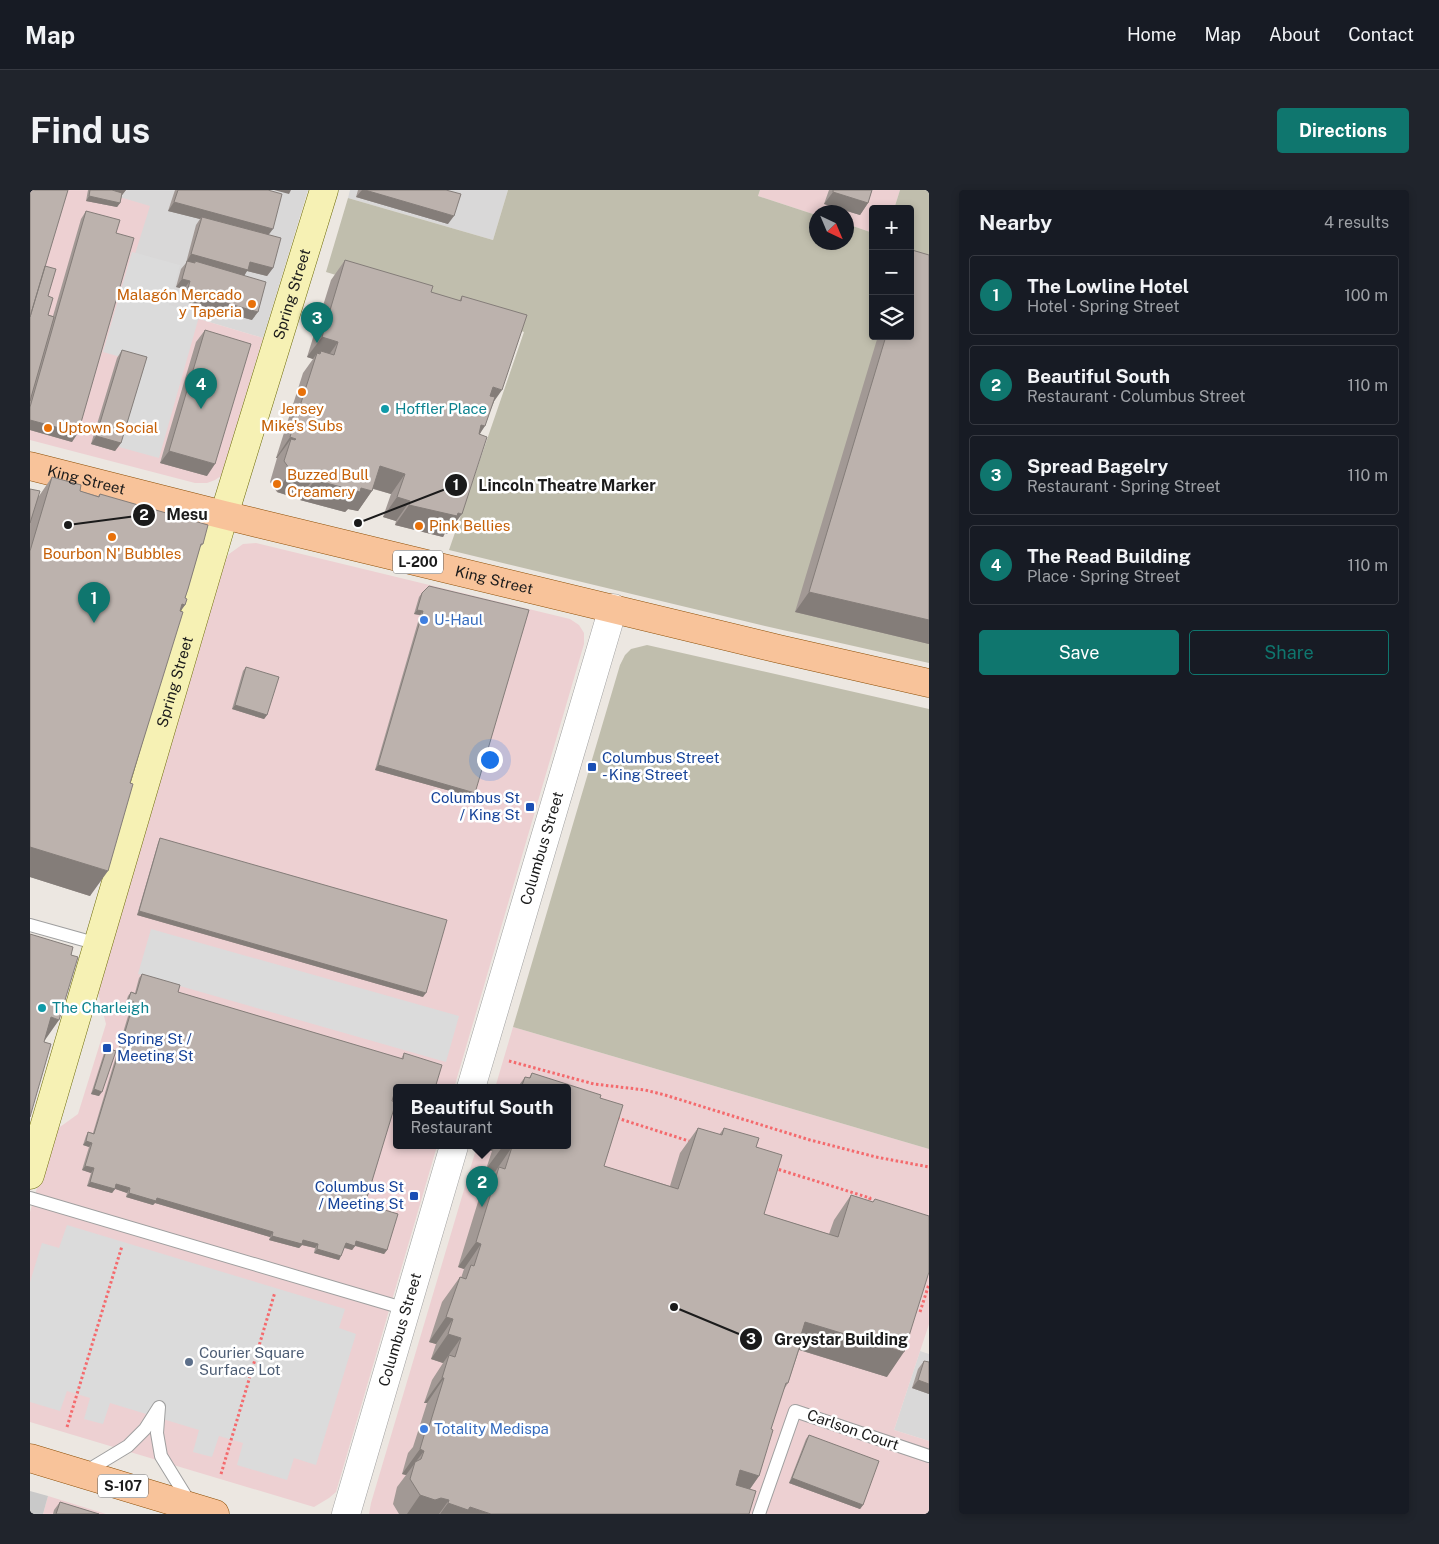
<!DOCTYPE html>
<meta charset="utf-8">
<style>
:root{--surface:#171b24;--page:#20242c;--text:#f1f3f6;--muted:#9ea1a6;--line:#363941;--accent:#0f766e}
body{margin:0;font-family:"Public Sans",sans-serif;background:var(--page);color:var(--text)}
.controls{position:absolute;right:15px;top:15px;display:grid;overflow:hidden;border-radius:5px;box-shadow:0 2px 8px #0003}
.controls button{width:45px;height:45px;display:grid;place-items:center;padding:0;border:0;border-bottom:1px solid var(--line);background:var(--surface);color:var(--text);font:25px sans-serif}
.compass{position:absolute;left:779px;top:15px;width:45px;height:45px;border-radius:50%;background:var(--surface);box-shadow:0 2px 8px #0003;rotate:136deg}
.you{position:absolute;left:459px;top:569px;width:18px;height:18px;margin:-12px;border:4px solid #fff;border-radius:50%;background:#1a73e8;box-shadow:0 0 0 8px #1a73e833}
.badge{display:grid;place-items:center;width:32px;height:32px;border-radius:50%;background:var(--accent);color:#fff;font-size:16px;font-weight:700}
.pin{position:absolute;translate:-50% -41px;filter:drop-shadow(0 1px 2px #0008)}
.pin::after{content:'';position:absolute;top:26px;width:18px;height:15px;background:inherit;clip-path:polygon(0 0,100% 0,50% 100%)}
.popup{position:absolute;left:363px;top:894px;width:178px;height:65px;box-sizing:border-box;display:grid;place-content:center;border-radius:5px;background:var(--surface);filter:drop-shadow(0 1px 4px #0005);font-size:16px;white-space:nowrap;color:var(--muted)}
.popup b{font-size:19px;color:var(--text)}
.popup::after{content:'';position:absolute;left:50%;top:100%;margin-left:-10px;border:10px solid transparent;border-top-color:var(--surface)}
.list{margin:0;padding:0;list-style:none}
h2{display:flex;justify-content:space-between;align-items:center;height:65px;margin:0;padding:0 20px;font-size:21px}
h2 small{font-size:16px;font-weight:400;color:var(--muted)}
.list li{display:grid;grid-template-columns:32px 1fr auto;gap:15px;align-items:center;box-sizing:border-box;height:80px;margin:0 10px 10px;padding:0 10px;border:1px solid var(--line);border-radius:5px}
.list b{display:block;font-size:19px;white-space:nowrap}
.list p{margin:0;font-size:16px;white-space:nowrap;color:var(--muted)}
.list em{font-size:16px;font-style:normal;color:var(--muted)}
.actions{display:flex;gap:10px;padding:15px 20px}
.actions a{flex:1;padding:11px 0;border:1px solid var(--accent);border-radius:5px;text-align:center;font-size:18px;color:var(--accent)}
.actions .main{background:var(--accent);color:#fff}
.icon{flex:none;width:28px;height:28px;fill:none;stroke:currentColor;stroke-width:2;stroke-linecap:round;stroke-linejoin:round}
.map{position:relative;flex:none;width:899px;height:1324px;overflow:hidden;border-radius:5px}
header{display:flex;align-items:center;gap:30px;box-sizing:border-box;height:70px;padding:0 25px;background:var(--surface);border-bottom:1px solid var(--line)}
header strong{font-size:24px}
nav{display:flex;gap:28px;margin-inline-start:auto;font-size:18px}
.intro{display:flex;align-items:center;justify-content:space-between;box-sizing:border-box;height:120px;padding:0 30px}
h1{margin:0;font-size:35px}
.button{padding:12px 22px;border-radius:5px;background:var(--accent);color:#fff;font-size:18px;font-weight:700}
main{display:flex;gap:30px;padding:0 30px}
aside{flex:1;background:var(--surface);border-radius:5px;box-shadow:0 2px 8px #0003}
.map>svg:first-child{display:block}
.residential{fill:#d9d8d8}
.commercial{fill:#edd0d2}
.religious{fill:#c9c9c9}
.construction{fill:#c0bead}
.parking{fill:#dbdbdb}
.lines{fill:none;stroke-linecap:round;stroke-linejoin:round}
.service-casing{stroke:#9f9f9f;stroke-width:14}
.tertiary-casing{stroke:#9f9f9f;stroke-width:29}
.secondary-casing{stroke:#6c6a08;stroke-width:29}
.primary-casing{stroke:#8d4e05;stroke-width:29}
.path{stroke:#f46a6d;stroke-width:3;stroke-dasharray:2.5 2.5;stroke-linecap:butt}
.service{stroke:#fff;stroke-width:12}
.tertiary{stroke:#fff;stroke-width:28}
.secondary{stroke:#f6f1b4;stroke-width:28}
.primary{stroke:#f8c39a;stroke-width:28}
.wall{fill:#a29995}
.shaded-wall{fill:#847d79}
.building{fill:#bcb2ad;stroke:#847d79}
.food-dot{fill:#e8710a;stroke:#fff;stroke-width:2}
.culture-dot{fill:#0f9aa8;stroke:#fff;stroke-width:2}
.shop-dot{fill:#3f7fe0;stroke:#fff;stroke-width:2}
.transit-dot{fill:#1a4fb4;stroke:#fff;stroke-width:2}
.service-dot{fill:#5c6f8a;stroke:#fff;stroke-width:2}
.labels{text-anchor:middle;stroke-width:5;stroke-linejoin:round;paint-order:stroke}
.shield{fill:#fff;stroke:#5f5f5f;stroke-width:1}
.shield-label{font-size:14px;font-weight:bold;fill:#1b1b1b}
.street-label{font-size:15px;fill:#1b1b1b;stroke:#fff}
.food-label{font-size:15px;fill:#c56008;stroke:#fff;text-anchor:start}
.culture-label{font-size:15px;fill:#0d838f;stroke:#fff;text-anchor:start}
.shop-label{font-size:15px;fill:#366cbe;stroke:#fff;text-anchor:start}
.transit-label{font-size:15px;fill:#164399;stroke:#fff;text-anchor:start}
.service-label{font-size:15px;fill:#4e5e75;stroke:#fff;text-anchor:start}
.leader{fill:none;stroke:#1b1b1b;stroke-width:2}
.callout-dot{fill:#1b1b1b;stroke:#fff;stroke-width:2}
.mark-label{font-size:15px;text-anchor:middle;font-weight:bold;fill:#fff}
.callout-label{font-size:16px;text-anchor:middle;font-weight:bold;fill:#1b1b1b;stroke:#fff;stroke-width:5;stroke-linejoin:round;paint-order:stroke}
</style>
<header>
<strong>Map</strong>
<nav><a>Home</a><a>Map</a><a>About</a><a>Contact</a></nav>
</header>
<div class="intro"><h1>Find us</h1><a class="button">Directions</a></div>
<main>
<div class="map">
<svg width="899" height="1324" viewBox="0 0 899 1324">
<rect width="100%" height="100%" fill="#ece7e1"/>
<path class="residential" d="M66,0h212l-45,148 -141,-42z
M320,0h158l-15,50 -145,-42z
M890,1161l9,3v87l-35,-11z"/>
<path class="commercial" d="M0,0h66l54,16 -28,90 141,42 -42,138 -6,4 -8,3h-12l-165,-43z
M730,0h140l-6,19h-21v24l-26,-9 -1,-12h-30v3l-58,-19z
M226,353l314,76 9,6 5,8v11l-130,444h-57v58h40l-101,346 -7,6 -15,9 -284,-85v-210l23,-80 25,-18 28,-90 -8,-31 123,-427 8,-12 14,-10z
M483,837l416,122v175l-35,106 35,11v73h-560l2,-11 106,-357h90v-58h-72z
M18,1306l58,18h-63z"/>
<path class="religious" d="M0,1301l18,5 -5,18h-13z"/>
<path class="construction" d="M478,0h252l-2,6 58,19v27h30l1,-18 26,9v103h37v-127h-16l6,-19h29v473l-164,-37 -316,-76 75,-218 -198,-60 22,-74 145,42z
M617,455l282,64v440l-416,-122 107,-362 5,-10 6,-6z"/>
<path class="parking" d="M102,62l48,13 -11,40 31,8 -41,145 -40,-11 23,-84 -39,-11z
M121,739l308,87 -13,46 -308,-88z
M37,1035l278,84 -6,19 17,6 -40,131 -22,-7 -7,22 -50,-15 6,-22 -24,-7 -7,21 -19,-5 6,-22 -89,-27 -7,21 -19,-5 6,-21 -23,-7 -7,20 -30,-9v-120l12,-39 17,5z"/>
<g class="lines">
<g class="service-casing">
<path id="service" d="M0,735l68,19
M0,1008l376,111
M55,1282l43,-26 17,-17 14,-22 -2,26 4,23 29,47
M729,1324l36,-103 134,45"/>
</g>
<g class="tertiary-casing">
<g id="tertiary">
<path id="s1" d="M441,898l142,-480"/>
<path id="s2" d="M316,1324l108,-368"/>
</g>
</g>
<g class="secondary-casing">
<g id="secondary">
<path id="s3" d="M0,985l194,-660 100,-325"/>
</g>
</g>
<g class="primary-casing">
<g id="primary">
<path id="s4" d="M0,276l194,49 555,134 150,34"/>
<path d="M0,1268l185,56"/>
</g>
</g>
<path class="path" d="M479,871l85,23 51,6 20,5 145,45 66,17 53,10
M473,896l9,2
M587,928l75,24
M744,978l96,30 -1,5
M890,1122l9,-28
M37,1237l55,-181
M191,1284l54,-182"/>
<use href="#service" class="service"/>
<use href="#tertiary" class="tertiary"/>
<use href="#secondary" class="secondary"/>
<use href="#primary" class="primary"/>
</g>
<path class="wall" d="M0,0l15,76 3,30v19l5,1 28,-97 5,-8 30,22 -44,209 -42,-12z
M58,0h38l-4,5 -2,8 -3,4 -31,-6z
M145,0h93l1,45 4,33 -6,8 -20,-5 -3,4 8,45 -71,-20 3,-11 -8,-2 5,-18 5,-6 10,-38 4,-6 -32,-8z
M328,0h88l2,34 -92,-27z
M799,0h43l-4,13 -8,12 -36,-11z
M882,60l17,5v389l-134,-32 83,-276h32v-84z
M315,70l86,32 28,9 3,-5 32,106 -14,32 -33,100 -2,-1 -2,4 -48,-12 1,-4 -13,-4 8,-23 -18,-5 -15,22 -10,-2 -3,3 -45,-12 2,-5 -3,4 -22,-7 -7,-10 7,-24h-1l27,-85 10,-14 -6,-2 24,-77z
M175,140l2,146 -47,-13 36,-121z
M92,160l-1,93 -6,8 -24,-7 26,-86z
M22,287l28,14 18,5 2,-2 103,50 -4,4 -14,50v7l-5,6 -90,285 -60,-19v-388l9,7z
M392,403l53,200 -3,4 -97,-27 45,-155 -6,-1 5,-17z
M216,477l21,48 -3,4 -32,-10 11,-38z
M130,648l263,159 -286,-82 21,-72z
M112,784l36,18 223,67 3,-6 -39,151 22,46 -3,4 -29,-8 -3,4 -8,-2 -5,12 -25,-7 1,-5 -13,-3 -3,3 -30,-8 1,-3 -115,-34 -2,2 -27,-8 1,-4 -12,-4 -3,4 -25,-7 4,-13 -9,-3 7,-23 -6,-2 3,-9 2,-4 5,1 38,-127 -6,-1 3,-9 3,-4 4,1 4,-15z
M77,858l-8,48 -8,-2 13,-41z
M502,883l68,25 4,68 66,20 10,-33 18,-25 21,7 5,-7 32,19 8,67 65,20 5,-14 17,-25 22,7 2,-3 12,178 -88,-27 -11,33 -5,8 -12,38 -12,47 -9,13 -1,25h-350l-6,-10 4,-17 9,-12 -4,-1 6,-21 5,-6 14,-44h-3l8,-23 11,-17 -12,-4 5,-15 -7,-2 13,-40 18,-25 1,1 3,-9 -6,-2 23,-75 14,-20 -9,-3 6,-18 -4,-2 1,-3h78v-58h-50l8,-11 4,1z
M894,1171l5,33 -17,-6 6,-19z
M779,1245l54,70 -3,4 -71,-26 17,-44z
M30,1312l39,12h-46l1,-4z"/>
<path class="shaded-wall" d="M72,0h24l-4,5z
M244,0h17l-2,4z
M332,0h3l89,26 -6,8 -92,-27z
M803,2l35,11 -8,12 -36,-11z
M59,6l31,7 -3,4 -31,-6z
M144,12l99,27 -6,8 -65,-20 -2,2 -32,-8z
M161,64l59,8 23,6 -6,8 -20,-5 -4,7 -48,-17 -2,4 -6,-4z
M152,89l8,2 -6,8 -8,-2z
M157,102l71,20 -6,8 -71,-20z
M292,147l16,5 -14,20 -4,-8 1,-3 -6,8 2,-6 -4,6 -6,-2z
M463,197l9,3 -14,20 -9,-2z
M0,230l48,13 -6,9 -42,-12z
M451,235l4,1 -14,21z
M66,246l25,7 -6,8 -24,-7z
M260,247l6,2 -9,13 4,-13 -14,19h-1z
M139,261l46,13 -8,12 -47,-13z
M350,276l25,8 -14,20 -26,-8z
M261,281l25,4 -17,24 -22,-7z
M285,290l46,8 11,3 -14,20 -10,-2 -3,3 -45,-12z
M367,307l13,4 -14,20 -13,-4z
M379,315l49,8 4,1 -15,20 -2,-1 -2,4 -48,-12z
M779,402l120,28v24l-134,-32z
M152,414l3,1 -17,24z
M387,420l6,1 -3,4 -6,-1z
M205,515l32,10 -3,4 -32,-10z
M348,575l97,28 -3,4 -97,-27z
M0,657l78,24 -18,25 -60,-19z
M109,721l287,82 -3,4 -286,-82z
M98,811l6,1 -3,4 -6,-1z
M21,827l8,3 -14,20 -8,-2z
M64,899l8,3 -3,4 -8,-2z
M364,904l3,1v5l-6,-2z
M56,951l6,2 -3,4 -6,-2z
M460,956h6l-4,5 -4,-2z
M473,956h5l4,1 -17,25 -9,-3z
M55,976l9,2 -3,5 -9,-3z
M60,992l25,7 -3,4 -25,-7z
M86,994l14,4 -3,5 -14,-5z
M99,1003l28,5 116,34 -3,5 -115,-34 -2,2 -27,-8z
M242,1046l31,4 15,4 -3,4 -13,-3 -3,3 -30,-8z
M326,1051l31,9 -3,4 -31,-9z
M446,1052l5,2 -17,25 -6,-2z
M316,1053l9,3 -3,4 -9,-3z
M287,1059l24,7 -2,4 -25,-7z
M416,1127l7,2 -17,25 -7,-2z
M775,1132l99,30 -17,25 -100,-31z
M418,1144l13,4 -18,25 -12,-4z
M412,1188h2l-17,25h-3z
M888,1190l11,4v10l-17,-6z
M390,1259l4,2 -18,24 -4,-1z
M710,1280l19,6 -17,24 -19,-5z
M762,1288l71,27 -3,4 -71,-26z
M390,1305l21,3 8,2 -10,14h-32z
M418,1313l22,4 21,7h-51z"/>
<path class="building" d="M0,0h38l-38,127z
M60,0h22l10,3 -2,10 -31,-7z
M148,0h90l14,4 -9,35 -99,-27z
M335,0h81l15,4 -7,22z
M803,0h39l-4,13 -35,-11z
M56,21l34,9 -4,13 18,5 -56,195 -48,-13v-13z
M172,27l79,21 -8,30 -23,-6 -2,8 -57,-16z
M882,60l17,5v365l-120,-28 77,-256h24v-82z
M315,70l88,26 -2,6 30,9 1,-5 65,19 -25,75 -9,-3 -3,9 5,1 -10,29 -4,-1 -2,9 8,3 -25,77 -4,-1 -1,3 -48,-11 1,-4 -13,-4 8,-23 -25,-8 -8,25 -11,-3 -1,4 -45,-12 1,-5 -2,-1v4l-23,-7 -7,-10 7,-22 4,1 1,-1 -6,-2 27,-84 3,1 1,-3 13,4 4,-13 -16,-5z
M157,71l8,2v-2l71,21 -8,30 -71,-20 3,-11 -8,-2z
M15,76l11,3 -8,27 5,2 -5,17 6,2 -24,84v-84z
M175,140l46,14 -36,120 -46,-13z
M92,160l25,7 -26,86 -25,-7z
M22,287l29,8 -1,6 19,6 1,-3 108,31 -5,19h-2l-13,45 -3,9 2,1 -2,6 -3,-1 -2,7 3,1 -53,171 3,1 -25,87 -78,-24v-296z
M0,299l10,2 -10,32z
M399,396l100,24 -54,183 -97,-28 45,-154 -6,-1 5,-17z
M216,477l33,10 -12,38 -32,-10z
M130,648l287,82 -21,73 -287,-82z
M0,744l43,13 -2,8 7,2 -19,63 -8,-3 -7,25 7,2 -21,73z
M112,784l38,11 -2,7 225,67 1,-6 38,12 -7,23h-38v7l-3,-1 -2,7 4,1 -31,102 33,10 -11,36 -31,-9 -1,5 -9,-3 -5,13 -24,-7 1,-5 -15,-4 -1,4 -30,-8 1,-4 -116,-34 -1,3 -27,-8 1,-5 -14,-4 -1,5 -25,-7 4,-14 -9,-2 7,-23 -6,-2 2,-9 6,2 40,-132 -6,-1 3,-9 5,2z
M77,858l9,3 -14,41 -8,-3z
M502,883l69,22 -1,3 23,7 -19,61 74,23 20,-61 24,7 2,-7 35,10 -3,9 26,8 -18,59 74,23 13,-42 22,7 2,-3 54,17v56l-25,80 -99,-30 -4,13 2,1 -15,47h-2l-15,46 2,1 -14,46 -19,-6 -4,15 20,6 -7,23h-258l-21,-7 -2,3 -20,-7 1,-3 -8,-2 -6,2 -15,-5 -10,-16 5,-17 6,-3 3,-8 -4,-2 6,-20 2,1 16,-52h-2l7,-23 6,2 6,-19 -13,-4 5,-15 -7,-2 14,-40 6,2 5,-14 3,1 7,-22 -5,-2 23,-75 6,2 7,-22 -4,-1h59v-58h-46l4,-11 5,1z
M894,1171l5,1v22l-11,-4z
M779,1245l70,26 -16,44 -71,-27z
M30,1312l39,12h-43z"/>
<g class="food-dot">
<circle cx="222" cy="114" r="5"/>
<circle cx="272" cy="202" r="5"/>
<circle cx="18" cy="238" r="5"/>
<circle cx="247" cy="294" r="5"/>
<circle cx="389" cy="336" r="5"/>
<circle cx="82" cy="347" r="5"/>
</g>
<g class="culture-dot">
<circle cx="355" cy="219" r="5"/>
<circle cx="12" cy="818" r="5"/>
</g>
<g class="shop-dot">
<circle cx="394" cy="430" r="5"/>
<circle cx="394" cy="1239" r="5"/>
</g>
<g class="transit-dot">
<rect x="557" y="572" width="10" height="10" rx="2.5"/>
<rect x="495" y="612" width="10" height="10" rx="2.5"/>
<rect x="72" y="853" width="10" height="10" rx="2.5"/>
<rect x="379" y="1001" width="10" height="10" rx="2.5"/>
</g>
<circle class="service-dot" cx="159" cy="1172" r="5"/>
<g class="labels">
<g class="shield">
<rect x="363" y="360.5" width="50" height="23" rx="4"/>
<rect x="68" y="1284.5" width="50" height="23" rx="4"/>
</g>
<g class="shield-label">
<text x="388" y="377">L-200</text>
<text x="93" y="1301">S-107</text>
</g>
<g class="street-label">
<text dy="5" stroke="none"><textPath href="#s3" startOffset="919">Spring Street</textPath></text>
<text dy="5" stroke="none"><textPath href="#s4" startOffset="58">King Street</textPath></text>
<text dy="5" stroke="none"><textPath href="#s4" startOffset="478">King Street</textPath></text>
<text dy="5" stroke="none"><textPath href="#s3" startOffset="514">Spring Street</textPath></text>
<text dy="5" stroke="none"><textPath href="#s1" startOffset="250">Columbus Street</textPath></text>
<text dy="5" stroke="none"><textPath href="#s2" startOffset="192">Columbus Street</textPath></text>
<text transform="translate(823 1240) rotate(19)" y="5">Carlson Court</text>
</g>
<g class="food-label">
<text x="212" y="110" text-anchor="end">Malagón Mercado<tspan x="212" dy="17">y Taperia</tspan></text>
<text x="272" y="224" text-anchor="middle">Jersey<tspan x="272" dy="17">Mike's Subs</tspan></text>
<text x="28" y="243">Uptown Social</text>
<text x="257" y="290">Buzzed Bull<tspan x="257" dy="17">Creamery</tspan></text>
<text x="399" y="341">Pink Bellies</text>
<text x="82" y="369" text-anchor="middle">Bourbon N' Bubbles</text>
</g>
<g class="culture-label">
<text x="365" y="224">Hoffler Place</text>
<text x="22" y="823">The Charleigh</text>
</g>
<g class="shop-label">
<text x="404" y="435">U-Haul</text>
<text x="404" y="1244">Totality Medispa</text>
</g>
<g class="transit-label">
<text x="572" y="573">Columbus Street<tspan x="572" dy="17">- King Street</tspan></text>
<text x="490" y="613" text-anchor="end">Columbus St<tspan x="490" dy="17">/ King St</tspan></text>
<text x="87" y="854">Spring St /<tspan x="87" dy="17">Meeting St</tspan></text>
<text x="374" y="1002" text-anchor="end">Columbus St<tspan x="374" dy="17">/ Meeting St</tspan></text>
</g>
<g class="service-label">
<text x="169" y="1168">Courier Square<tspan x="169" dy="17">Surface Lot</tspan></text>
</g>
</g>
<path class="leader" d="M328 333L426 295M38 335L114 325M644 1117L721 1149"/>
<g class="callout-dot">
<circle cx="328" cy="333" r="5"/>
<circle cx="38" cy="335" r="5"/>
<circle cx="644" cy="1117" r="5"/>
<circle cx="426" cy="295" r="12"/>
<circle cx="114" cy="325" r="12"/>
<circle cx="721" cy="1149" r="12"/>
</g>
<g class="mark-label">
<text x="426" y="300">1</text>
<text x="114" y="330">2</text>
<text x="721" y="1154">3</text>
</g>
<g class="callout-label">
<text x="537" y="301">Lincoln Theatre Marker</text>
<text x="157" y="330">Mesu</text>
<text x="811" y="1155">Greystar Building</text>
</g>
</svg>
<div class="controls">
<button>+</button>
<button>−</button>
<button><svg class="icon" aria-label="layers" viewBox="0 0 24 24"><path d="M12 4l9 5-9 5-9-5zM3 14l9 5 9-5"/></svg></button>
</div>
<svg class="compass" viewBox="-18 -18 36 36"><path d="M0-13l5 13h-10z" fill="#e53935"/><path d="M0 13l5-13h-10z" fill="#9ea1a6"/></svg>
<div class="you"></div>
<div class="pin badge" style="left:64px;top:433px">1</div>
<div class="pin badge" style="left:452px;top:1017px">2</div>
<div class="popup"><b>Beautiful South</b>Restaurant</div>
<div class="pin badge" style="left:287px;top:153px">3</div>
<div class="pin badge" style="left:171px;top:219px">4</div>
</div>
<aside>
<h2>Nearby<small>4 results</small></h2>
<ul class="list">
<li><span class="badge">1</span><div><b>The Lowline Hotel</b><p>Hotel · Spring Street</p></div><em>100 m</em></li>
<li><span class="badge">2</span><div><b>Beautiful South</b><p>Restaurant · Columbus Street</p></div><em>110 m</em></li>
<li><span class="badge">3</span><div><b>Spread Bagelry</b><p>Restaurant · Spring Street</p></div><em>110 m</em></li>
<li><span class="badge">4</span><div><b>The Read Building</b><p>Place · Spring Street</p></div><em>110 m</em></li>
</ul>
<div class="actions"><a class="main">Save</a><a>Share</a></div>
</aside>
</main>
